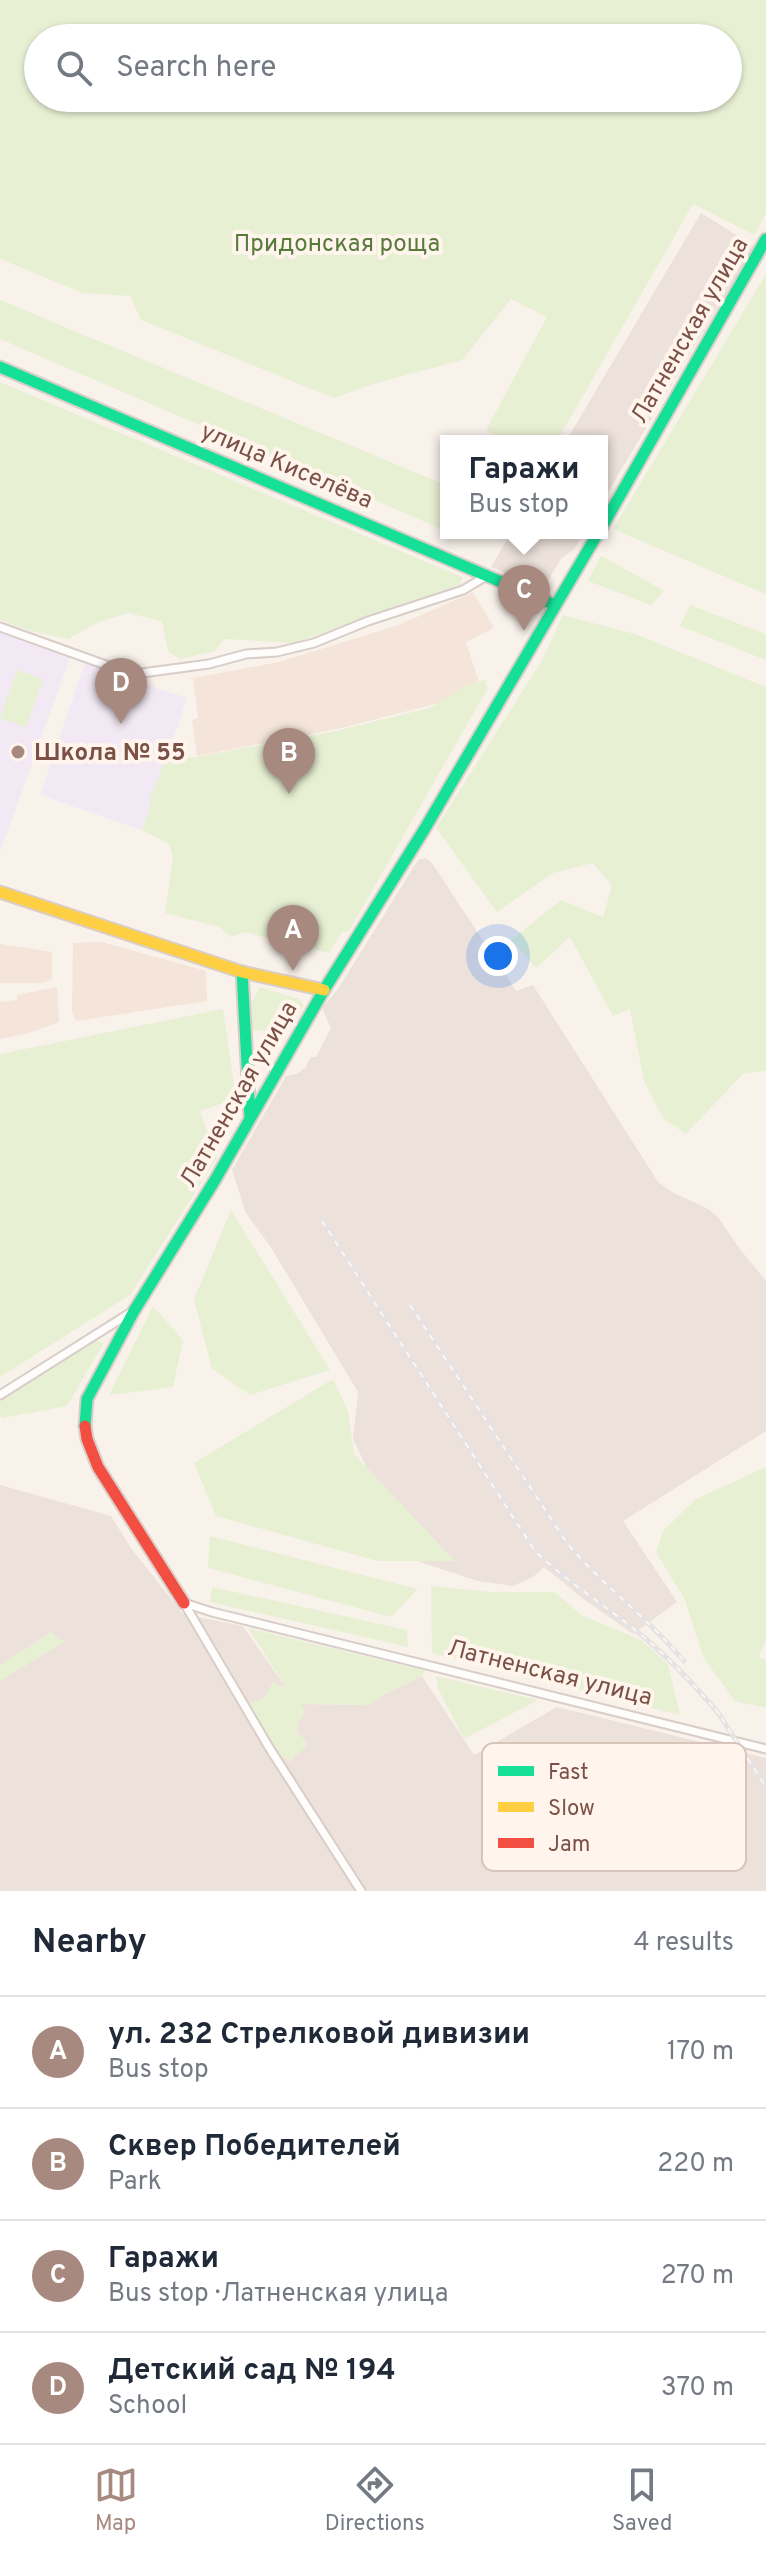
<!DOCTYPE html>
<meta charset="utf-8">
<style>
:root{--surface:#fff;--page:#f2f2f3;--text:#1f2937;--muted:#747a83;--line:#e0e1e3;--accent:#a78980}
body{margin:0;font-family:Overpass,sans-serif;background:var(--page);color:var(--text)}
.you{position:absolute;left:498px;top:956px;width:28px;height:28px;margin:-20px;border:6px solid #fff;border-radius:50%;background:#1a73e8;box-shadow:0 0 0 12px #1a73e833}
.badge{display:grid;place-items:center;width:52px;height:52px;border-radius:50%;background:var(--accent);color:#fff;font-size:26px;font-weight:700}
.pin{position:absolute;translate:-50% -66px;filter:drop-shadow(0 2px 4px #0008)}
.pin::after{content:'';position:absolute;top:42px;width:28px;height:24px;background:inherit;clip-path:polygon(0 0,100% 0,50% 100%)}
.popup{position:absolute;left:440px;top:435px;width:168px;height:104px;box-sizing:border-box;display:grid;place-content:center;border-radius:0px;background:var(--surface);filter:drop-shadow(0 2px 6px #0005);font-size:26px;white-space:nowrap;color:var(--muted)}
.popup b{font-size:30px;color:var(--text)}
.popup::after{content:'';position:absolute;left:50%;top:100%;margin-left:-16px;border:16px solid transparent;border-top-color:var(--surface)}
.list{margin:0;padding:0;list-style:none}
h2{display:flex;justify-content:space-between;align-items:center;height:104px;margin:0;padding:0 32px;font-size:34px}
h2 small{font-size:26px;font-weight:400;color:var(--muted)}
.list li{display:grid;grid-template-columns:52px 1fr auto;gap:24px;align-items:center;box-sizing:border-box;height:112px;padding:0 32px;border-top:2px solid var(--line)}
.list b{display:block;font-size:30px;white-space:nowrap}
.list p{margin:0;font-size:26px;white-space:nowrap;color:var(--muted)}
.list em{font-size:26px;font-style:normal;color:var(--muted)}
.icon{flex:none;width:44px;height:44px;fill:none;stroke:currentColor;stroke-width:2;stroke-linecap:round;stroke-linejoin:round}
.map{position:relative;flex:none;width:766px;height:1891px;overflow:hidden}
.search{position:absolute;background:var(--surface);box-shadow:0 2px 6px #0004;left:24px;right:24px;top:24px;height:88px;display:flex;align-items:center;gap:20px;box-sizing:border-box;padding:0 28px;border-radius:44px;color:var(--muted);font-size:30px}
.sheet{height:552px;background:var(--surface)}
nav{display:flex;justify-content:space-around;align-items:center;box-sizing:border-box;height:112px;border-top:2px solid var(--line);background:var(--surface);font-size:22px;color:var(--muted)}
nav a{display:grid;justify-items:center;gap:4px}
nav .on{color:var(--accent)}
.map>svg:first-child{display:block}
.residential{fill:#f4e4d9}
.industrial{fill:#ece1db}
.education{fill:#f3e9f4}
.green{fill:#e8f0d4;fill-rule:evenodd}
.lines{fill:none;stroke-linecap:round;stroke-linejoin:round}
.street-casing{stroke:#d8cdc8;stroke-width:11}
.fast-casing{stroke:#dacec8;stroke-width:15}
.slow-casing{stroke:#dacec8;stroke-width:15}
.jam-casing{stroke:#dacec8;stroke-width:15}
.street{stroke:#fefdfc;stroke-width:7}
.fast{stroke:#16e098;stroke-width:11}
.slow{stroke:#ffcf43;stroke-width:11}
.jam{stroke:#f24e42;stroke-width:11}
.rail-casing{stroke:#e5e2e5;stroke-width:5}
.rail{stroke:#fff5ed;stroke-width:2;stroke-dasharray:6;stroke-linecap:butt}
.poi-dot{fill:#a78980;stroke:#fff5ed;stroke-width:3}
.labels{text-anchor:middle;stroke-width:8;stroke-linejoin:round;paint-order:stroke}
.park-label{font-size:24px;fill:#587b3b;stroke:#fff5ed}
.street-label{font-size:24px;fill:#7b5147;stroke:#fff5ed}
.poi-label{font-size:24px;font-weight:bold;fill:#7b5147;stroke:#fff5ed;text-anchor:start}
.key{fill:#fff5ed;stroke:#d7c4bb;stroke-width:2}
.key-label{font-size:22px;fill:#7b5147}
</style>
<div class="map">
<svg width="766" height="1891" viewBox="0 0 766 1891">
<rect width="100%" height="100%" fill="#f9f2eb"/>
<path class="residential" d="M473,592l21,36 -28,14 16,50 -145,37 -140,27 -5,-36 6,-2 -5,-40 86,-16 120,-37z
M102,942l104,29 1,30 -131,20 -4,-9 1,-69z
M0,944l52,8v27l-9,4h-43z
M57,987l2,35 -30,11 -29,6v-37l17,-2v-5z"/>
<path class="industrial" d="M701,213l53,33 -152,256v-61h-36z
M511,533h73l-10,16 -13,10 -18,29 -52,-21z
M426,858l6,5 84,128 17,-6 125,197 14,10 36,17 10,8 21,31 27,33v150l-143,90 54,81 -44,32 -51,-36 -38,-31 -11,10 -20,9 -35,-5 -67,-22 -58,-120 5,-47 -88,-146 -24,-33 -14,-43 54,-94 11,-2 8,-6 6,-11h5l15,-29 -9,-20 16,-19 80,-129z
M0,1485l111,31 20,32 52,66 60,12 54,78 72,1 16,-11 37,-18 52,79 83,-48 209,51v133h-766z"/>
<path class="education" d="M0,630l71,25 -70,195 -1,-1z
M85,663l102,35 -45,132 -102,-35z"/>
<path class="green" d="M0,0h766v214l-12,21 -61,-31 -136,237h-54l-17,-11 61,-113 -36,-18 -49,61 -89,24 -39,14 -193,-78 -11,-24 -47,-3 -83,-34zM38,38h690v60h-690z
M766,274v320l-153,-65z
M0,300l446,185v46l-446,-192z
M0,382l462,195 -2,10 -167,56 -69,-4 -9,12 -35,8 -12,-8 -6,-30 -34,-8 -32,10 -28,16 -37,-8 -31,-11z
M601,556h1l62,35 -13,14 -63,-24z
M690,605l76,29v26l-86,-34z
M563,615l72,19 131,53v384l-22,2 -58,61 -23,-16 -19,-37 -14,-72 -17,7 -43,-79 -34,31 -25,-28 50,-40 42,17 9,-31 -19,-23 -40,10 -56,39 -61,-84 106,-168z
M17,670l26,9 -17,48 -26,-9z
M485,680l3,8 -139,243 -7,1 -13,21 -34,-9 -8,5 -11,-2 -5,-8 -26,-7 -15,5 -11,-10 -54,-14 8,-56 -4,-13 -27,-14 8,-24v-8l19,-47 21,7 146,-27 97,-24 30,-21z
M260,987l39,12 5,6c-12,26 -26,25 -53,26v-28z
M223,1009l13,90 -36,12 17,47 -87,137 -130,82v-323z
M231,1210l99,160 -80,25 -38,-26 -18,-70z
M153,1306l30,34 -10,47 -64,8z
M94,1339l10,4 -37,63 -64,12 -3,-3v-14z
M333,1379l15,32 6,43 101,107h-78l-161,-45 -22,-53z
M766,1467v173l-7,17 7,3v48l-31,-7 -32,-44 -18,-57 -29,-48 7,-21 33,-32z
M210,1536l208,53 -27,28 -183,-49z
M431,1586l62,6h62l26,23 60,25 27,24 12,51 -248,-62z
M212,1587l195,43 1,17 -198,-45z
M248,1628l178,43 -4,5 -37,18 -16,11 -68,-1 3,6 -1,7 -5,5 -1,11 9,7v8l-12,8 -3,6 -11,-7 -32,-51 16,-6 9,-16 13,6z
M51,1632l13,10 -64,39v-16z
M436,1676l102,24 -74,39 -26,-50z"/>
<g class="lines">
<g class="street-casing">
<path id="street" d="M0,627l117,42 25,4 67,-9 37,-10 31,-2 37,-9 54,-22 95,-31 25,-15
M0,1395l130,-82
M184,1603l28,9 554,137
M184,1603l86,146 91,142"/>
</g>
<g class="fast-casing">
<path id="fast" d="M0,367l555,238
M602,527l164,-288
M242,972l8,146
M85,1426l2,-27 47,-88 81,-131 109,-190 100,-160 174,-297"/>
</g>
<g class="slow-casing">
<path id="slow" d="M0,892l242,80 82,18"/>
</g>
<g class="jam-casing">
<path id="jam" d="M85,1426l2,13 11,28 86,136"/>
</g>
<use href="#street" class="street"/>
<use href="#fast" class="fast"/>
<use href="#slow" class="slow"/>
<use href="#jam" class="jam"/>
<g class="rail-casing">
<path id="rail" d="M322,1221l213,330c34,33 75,57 111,88 27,23 51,49 74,76
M410,1305l157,238c36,43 81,75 117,118
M715,1708l51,79"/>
</g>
<use href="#rail" class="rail"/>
</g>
<circle class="poi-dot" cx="18" cy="752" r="8"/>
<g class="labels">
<g class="park-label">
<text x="337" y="251">Придонская роща</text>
</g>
<g class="street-label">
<text transform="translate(689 330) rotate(-60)" y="8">Латненская улица</text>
<text transform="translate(287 465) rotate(23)" y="8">улица Киселёва</text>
<text transform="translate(238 1094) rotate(-60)" y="8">Латненская улица</text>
<text transform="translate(550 1672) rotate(14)" y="8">Латненская улица</text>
</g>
<g class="poi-label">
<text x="34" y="760">Школа № 55</text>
</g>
</g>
<rect x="482" y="1743" width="264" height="128" rx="12" class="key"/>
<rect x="498" y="1766" width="36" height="10" fill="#16e098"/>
<rect x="498" y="1802" width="36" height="10" fill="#ffcf43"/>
<rect x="498" y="1838" width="36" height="10" fill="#f24e42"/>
<g class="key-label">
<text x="548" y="1779">Fast</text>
<text x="548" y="1815">Slow</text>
<text x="548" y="1851">Jam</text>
</g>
</svg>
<div class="you"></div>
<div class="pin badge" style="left:293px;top:971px">A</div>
<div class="pin badge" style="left:289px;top:794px">B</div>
<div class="pin badge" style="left:524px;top:631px">C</div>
<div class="popup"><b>Гаражи</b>Bus stop</div>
<div class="pin badge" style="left:121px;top:724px">D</div>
<div class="search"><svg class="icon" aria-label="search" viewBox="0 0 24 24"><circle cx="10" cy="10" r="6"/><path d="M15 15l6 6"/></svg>Search here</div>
</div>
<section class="sheet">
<h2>Nearby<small>4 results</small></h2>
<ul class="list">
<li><span class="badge">A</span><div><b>ул. 232 Стрелковой дивизии</b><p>Bus stop</p></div><em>170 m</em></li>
<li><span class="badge">B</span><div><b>Сквер Победителей</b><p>Park</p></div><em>220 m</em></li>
<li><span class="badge">C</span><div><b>Гаражи</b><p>Bus stop · Латненская улица</p></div><em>270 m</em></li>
<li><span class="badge">D</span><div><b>Детский сад № 194</b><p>School</p></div><em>370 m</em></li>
</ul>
</section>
<nav>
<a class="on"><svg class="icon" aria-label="map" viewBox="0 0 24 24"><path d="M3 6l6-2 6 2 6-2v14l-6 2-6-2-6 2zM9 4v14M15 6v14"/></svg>Map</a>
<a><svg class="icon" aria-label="directions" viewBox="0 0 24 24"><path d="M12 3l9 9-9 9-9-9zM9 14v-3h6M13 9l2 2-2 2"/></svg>Directions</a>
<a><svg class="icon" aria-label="saved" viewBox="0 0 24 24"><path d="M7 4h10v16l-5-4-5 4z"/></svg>Saved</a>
</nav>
